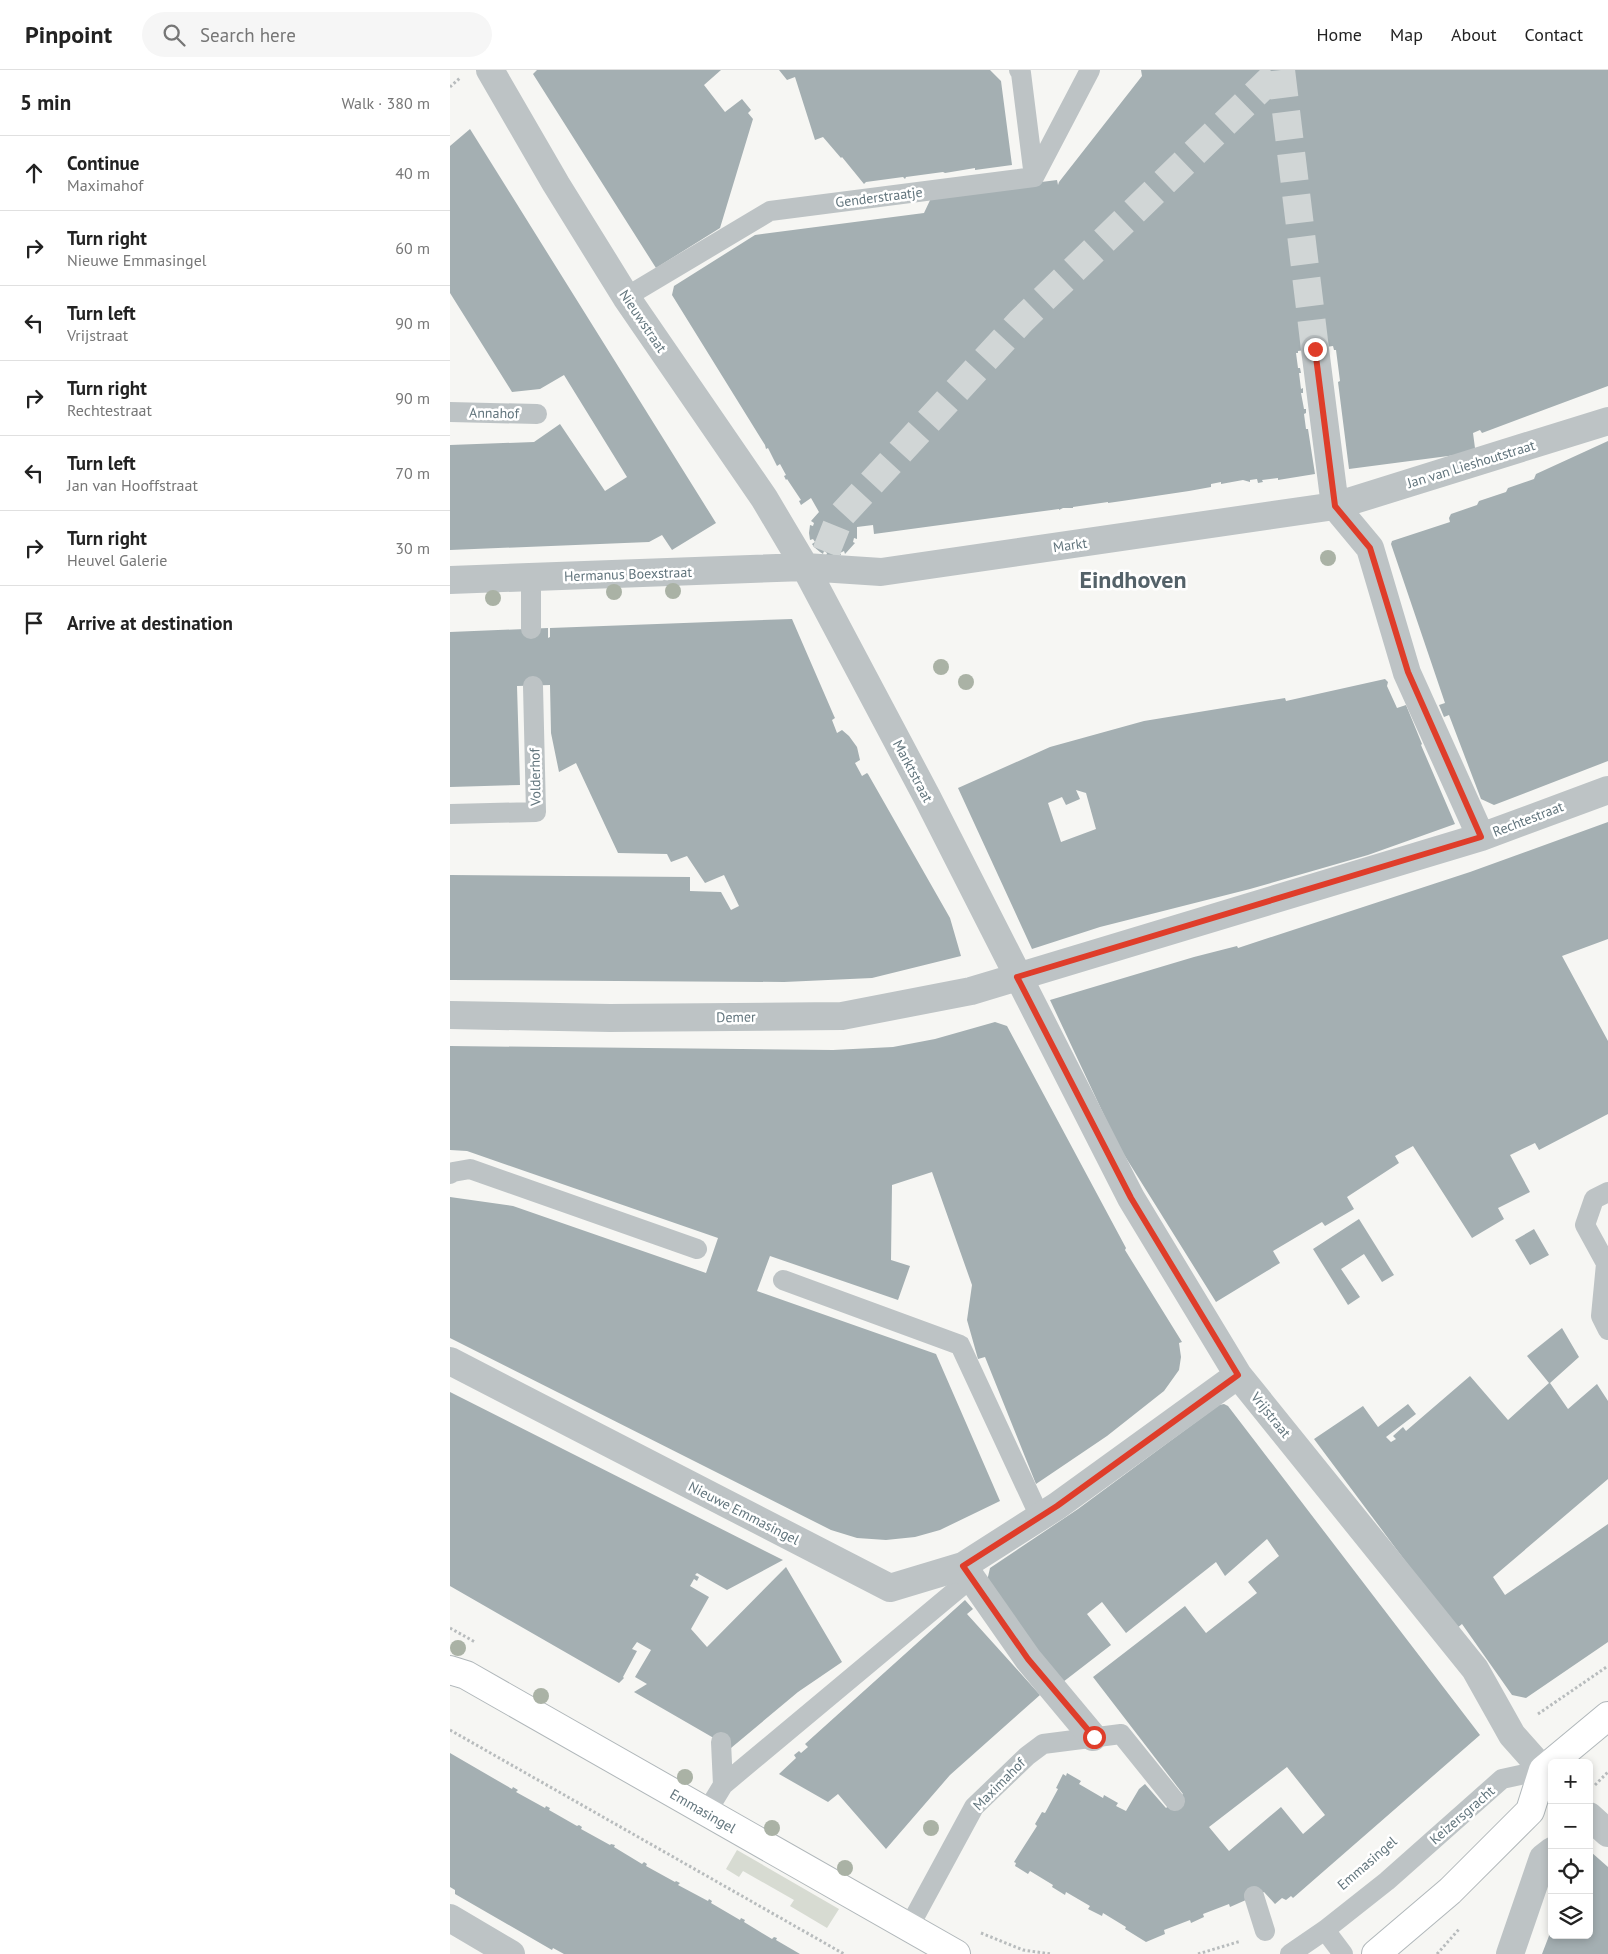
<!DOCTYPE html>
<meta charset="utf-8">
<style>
:root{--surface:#fff;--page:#f6f6f6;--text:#222;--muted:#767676;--line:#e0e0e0}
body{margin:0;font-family:"PT Sans",sans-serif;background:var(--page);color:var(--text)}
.controls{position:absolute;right:15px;bottom:15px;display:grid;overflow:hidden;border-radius:8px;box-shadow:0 2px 8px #0003}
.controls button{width:45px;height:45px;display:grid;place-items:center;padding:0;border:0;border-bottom:1px solid var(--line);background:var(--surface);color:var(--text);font:25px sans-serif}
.stop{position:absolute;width:15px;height:15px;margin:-11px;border:4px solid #df3d2a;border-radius:50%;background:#fff}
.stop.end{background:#df3d2a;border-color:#fff;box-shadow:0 1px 5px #0008}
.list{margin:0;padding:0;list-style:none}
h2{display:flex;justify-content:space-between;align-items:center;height:65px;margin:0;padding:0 20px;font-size:21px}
h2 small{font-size:16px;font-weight:400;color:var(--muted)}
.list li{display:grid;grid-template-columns:32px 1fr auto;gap:15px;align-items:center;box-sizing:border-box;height:75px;padding:0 20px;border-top:1px solid var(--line)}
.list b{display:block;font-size:19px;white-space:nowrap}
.list p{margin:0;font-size:16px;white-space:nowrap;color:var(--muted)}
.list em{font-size:16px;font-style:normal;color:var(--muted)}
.icon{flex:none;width:28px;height:28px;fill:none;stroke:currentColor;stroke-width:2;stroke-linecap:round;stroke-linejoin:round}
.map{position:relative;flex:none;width:1158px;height:1884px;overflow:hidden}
header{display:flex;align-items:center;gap:30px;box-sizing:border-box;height:70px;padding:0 25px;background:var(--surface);border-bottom:1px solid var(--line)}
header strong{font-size:24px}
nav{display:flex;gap:28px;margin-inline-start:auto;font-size:18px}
.search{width:350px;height:45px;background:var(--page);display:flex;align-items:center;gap:12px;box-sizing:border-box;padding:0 18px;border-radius:28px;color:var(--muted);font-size:19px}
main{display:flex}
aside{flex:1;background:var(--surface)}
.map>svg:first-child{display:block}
.green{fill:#d7dbd2}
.building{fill:#a4afb2;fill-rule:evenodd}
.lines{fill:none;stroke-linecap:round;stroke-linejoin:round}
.street-tunnel{stroke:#d1d6d6;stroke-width:28;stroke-dasharray:28 14;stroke-linecap:butt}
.secondary-casing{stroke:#b0b7ba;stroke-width:30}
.path{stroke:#b8bcbd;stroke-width:3;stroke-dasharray:2.5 2.5;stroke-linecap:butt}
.lane{stroke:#bdc3c5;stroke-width:20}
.street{stroke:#bdc3c5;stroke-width:28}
.secondary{stroke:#fff;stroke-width:28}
.tree{fill:#aab2a5}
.route{stroke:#df3d2a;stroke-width:6}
.labels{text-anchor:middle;stroke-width:5;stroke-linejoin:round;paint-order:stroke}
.street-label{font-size:14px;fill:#62757d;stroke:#fff}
.town-label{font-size:24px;font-weight:bold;fill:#546269;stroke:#fff}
</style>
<header>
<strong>Pinpoint</strong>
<div class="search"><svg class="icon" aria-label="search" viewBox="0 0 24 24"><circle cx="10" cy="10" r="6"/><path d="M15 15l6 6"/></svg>Search here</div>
<nav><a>Home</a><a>Map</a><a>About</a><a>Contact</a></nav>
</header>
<main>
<aside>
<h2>5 min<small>Walk · 380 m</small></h2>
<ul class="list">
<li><svg class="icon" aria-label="ahead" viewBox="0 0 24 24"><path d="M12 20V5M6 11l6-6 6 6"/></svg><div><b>Continue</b><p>Maximahof</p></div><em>40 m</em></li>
<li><svg class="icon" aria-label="right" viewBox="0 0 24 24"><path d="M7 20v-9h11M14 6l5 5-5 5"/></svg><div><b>Turn right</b><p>Nieuwe Emmasingel</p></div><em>60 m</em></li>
<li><svg class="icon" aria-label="left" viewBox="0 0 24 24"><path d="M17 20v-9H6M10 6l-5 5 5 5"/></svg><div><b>Turn left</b><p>Vrijstraat</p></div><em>90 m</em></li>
<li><svg class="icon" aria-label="right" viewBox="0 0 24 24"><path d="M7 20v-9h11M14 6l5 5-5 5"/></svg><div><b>Turn right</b><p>Rechtestraat</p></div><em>90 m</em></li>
<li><svg class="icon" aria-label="left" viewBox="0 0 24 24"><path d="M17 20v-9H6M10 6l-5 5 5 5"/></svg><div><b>Turn left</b><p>Jan van Hooffstraat</p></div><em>70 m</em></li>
<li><svg class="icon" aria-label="right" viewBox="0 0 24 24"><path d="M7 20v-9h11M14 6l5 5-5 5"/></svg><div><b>Turn right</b><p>Heuvel Galerie</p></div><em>30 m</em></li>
<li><svg class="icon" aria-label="arrive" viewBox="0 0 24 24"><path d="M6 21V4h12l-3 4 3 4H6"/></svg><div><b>Arrive at destination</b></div></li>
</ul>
</aside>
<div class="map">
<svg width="1158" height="1884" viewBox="0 0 1158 1884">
<rect width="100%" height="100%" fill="#f6f6f3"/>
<path class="green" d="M287,1780l102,59 -12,19 -37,-22 4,-6 -51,-29 -4,6 -13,-8z"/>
<path class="building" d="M87,0h184l-17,15 21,27 17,-13 9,11 -3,3 5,6 -33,109 -64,40 -123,-194z
M329,0h211l11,11 11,84 -37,5v-2l-30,5 -2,-1 -37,5 -1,2 -2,-2 -37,5 -2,2 -22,-27 -1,1 -18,-21 -8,3 -20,-63 -8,3z
M691,0h467v316l-126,47 -2,-3 -7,3 2,15 -4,5 -122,16 -11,-87 2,-1 -4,-31h-2l-1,-4 -35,5v2h-2l2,15h2l1,5h-2l2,16 2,-1v5h-2l3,16h2v4l-2,1 2,15h2l7,45 -37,6v-2l-16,2 1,2 -5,1 -1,-4 -7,1v2l-7,-2 -22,4v-2l-10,2v3l-22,4 -67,10 -14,2v-1l-35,5v1h-10l-4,2v-1l-185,25 -1,-9 -16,2v12l-3,-1 -1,4 2,1 -10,11 -1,-3 -4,2 1,2 -7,2 -8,-1 1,-3 -3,-2 -1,3 -3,-2 -6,-5 -2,-3 3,-2 -2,-3 -3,1 -1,-7 1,-8 3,1 1,-3 -3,-2 8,-9 -8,-14 -10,7 -2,-4 2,-1 -14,-21 -1,1 -2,-4 2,-1 -6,-11 -3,2 -9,-18 -2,1 -1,-4 -93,-150 2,-9 81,-51 169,-22 8,-17 125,-16 1,5 1,-3 83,-106z
M20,59l246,394 -44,27 -10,-15 -13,7 -199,8v-105l84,-3 26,-18 45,67 22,-14 -63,-102 -24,14 -28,3 -62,-99v-147z
M1158,371v320l-114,44 -13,-6 -32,-84 -5,2 -5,-12 6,-2 -54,-159 1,-3 58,-19 -1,-4 2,-4 26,-9 2,-4 27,-9 2,-4 26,-9 2,-5z
M342,549l42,97 1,2 -3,2 5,13 5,-3 7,6 8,11 3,13 -5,3 7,13 5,-3 1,1 82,144 11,38 -89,22 -88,4 -334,-2v-105l240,2v14l31,1 10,18 8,-4 -15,-31 -19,8 -18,-27 -16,6 -4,-8 -49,-1 -42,-90 -17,9 -8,-39 -1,-48 -33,1 3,99 -70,2v-155l98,-4v10l2,-1v-9z
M935,609l3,3 -1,4 10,22 9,-3 16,39 -1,1 34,79 -87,31 -118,34 -150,38 -68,22 -74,-161 92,-41 94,-26 141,-23 1,3zM626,720l10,3 10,36 -35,13 -13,-39 14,-6 4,8 14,-6z
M1158,752v117l-46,17 46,85v73l-69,36 -4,-7 -25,12 20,37 -32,16 6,11 -32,19 -59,-92 -18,10 4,7 -52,34 7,12 -29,17 -3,-4 -49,29 7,12 -64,39 -98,-157 -68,-145 144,-43 43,-11 1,2 232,-76z
M545,952l12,4 119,222 -1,2 57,92 -3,1 2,14 -2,13 -15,21 -57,45 -71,48 -51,-127 -7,2 -11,-39 5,-35 -40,-113 -40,13 -1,75 19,6 -12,34 -128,-44 -13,35 179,63 64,147 -60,29 -25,7 -29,3 -29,-2 -26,-8 -381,-192v-141l63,9 193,67 12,-35 -251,-87 -17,-1v-104l383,4 60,-3 42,-8z
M909,1149l35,56 -12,7 -18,-28 -23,15 19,28 -12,8 -35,-56z
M1084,1159l15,26 -19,10 -15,-25z
M1112,1258l17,29 -29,26 18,26 29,-25 11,17v78l-115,98 12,18 103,-71v118l-82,56 -14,-3 -50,-71 -6,5 -142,-190 49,-33 15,21 30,-23 8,10 -30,23 5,5 5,-3 -3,-3 10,-9 3,4 64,-55 38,44 41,-37 -22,-27z
M0,1322l333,168 -56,30 -30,-17 -2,2 4,2 -2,4 -3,-2 -4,7 19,11 -18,32 16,18 79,-80 56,95 -44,30 -67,56 -97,-56 13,-8 -12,-7 16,-27 -14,-8 -5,7 5,2 -14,26 1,1 -5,5 -169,-97z
M774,1334l4,2 252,329 -187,163 -2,-2 -5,4 -4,-2 -7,6 -11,-12 -34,15 -1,-3 -26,10 1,3 -13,6 -1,-3 -26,10 1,4 -19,8 -21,-13 1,-2 -23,-14 -1,3 -14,-7 2,-3 -24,-14 -1,3 -13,-8 1,-2 -23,-14 -2,3 -13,-8 1,-3 -2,-1 23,-36 -2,-2 7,-12 3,1 13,-24 -2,-1 7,-14 3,2 1,-3 14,8 -2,3 24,14 1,-3 14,8 -2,3 10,5 13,-22 6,-5 21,24 17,-14 -90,-117 92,-71 21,27 51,-40 -9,-11 31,-26 -12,-17 -42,37 -9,-14 -90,71 -24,-31 -15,12 24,31 -48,37 -26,-29 -50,-72 3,-13 88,-59 141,-104zM837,1697l38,48 -22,19 -22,-27 -52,44 -20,-24z
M515,1530l8,9 -6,5 73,81 -90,80 -64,74 -48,-55 -10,8 -49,-28 17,-16 -2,-3 5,-4 2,2 7,-6 -3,-3z
M0,1683l62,36 1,-2 5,3 -2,2 29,16 1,-2 4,2 -1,2 28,16 2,-1 3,2 -1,2 29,16 1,-1 4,1 -1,2 28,17 2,-2 3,2 -1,2 29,16 1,-1 4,2 -2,2 30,16 1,-2 3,2 -1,2 29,17 1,-2 4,2 -1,2 28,17 2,-2 3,1 -1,2 24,14h-236l-11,-6 -1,2 -97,-56v-4l-5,-3z
M1141,1782l17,15v87h-66l10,-26v7h37v-81z"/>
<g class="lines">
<path class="street-tunnel" d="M831,0l34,279
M376,482l14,-35 181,-196 259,-251"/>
<g class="secondary-casing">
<path id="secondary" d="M0,1600l16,5 490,279
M926,1884l74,-63 80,-80 13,-41 65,-54"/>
</g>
<path class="path" d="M0,17l11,-10
M0,1558l25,14
M1088,1644l70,-48
M0,1660l394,224
M1145,1715l13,-13
M531,1863l42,17 28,4
M748,1884l43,-13
M987,1884l23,-26"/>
<path class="lane" d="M569,0l2,3 13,104
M176,227l144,-86 264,-34 56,-107
M0,342l87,2
M81,559v-51
M0,744l86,-2 -3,-126
M0,1104l3,-2 17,-3 227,80
M1158,1122l-14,7 -9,26 23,42
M1156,1194l-5,52 7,14
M333,1210l177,65 80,172
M271,1672l2,43
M256,1743l17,-28 248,-207
M804,1826l11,35
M459,1857l65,-120 53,-51 16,-12 78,-10 54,67
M875,1860l18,24
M840,1884l35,-24 62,-49 115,-102 41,-9"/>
<path class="street" d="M40,0l66,114 70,113 138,201 41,69 122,230 204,401 107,177 237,294 37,66 40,45
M865,279l20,157
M885,436l35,42 37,125 74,164
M0,510l355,-13 76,5 454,-66 273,-85
M0,945l160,3 232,-2 129,-25 510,-154 127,-47
M0,1291l440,227 73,-22 94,-60 181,-131
M513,1496l65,93 65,78
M1139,1746l19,17
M0,1848l61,36
M1060,1884l33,-96 9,-7"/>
<use href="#secondary" class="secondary"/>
</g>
<g class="tree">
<circle cx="878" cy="488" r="8"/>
<circle cx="223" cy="521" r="8"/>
<circle cx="164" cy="522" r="8"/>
<circle cx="43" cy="528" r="8"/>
<circle cx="491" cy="597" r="8"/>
<circle cx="516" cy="612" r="8"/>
<circle cx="8" cy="1578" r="8"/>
<circle cx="91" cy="1626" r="8"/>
<circle cx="235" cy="1707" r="8"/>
<circle cx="322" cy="1758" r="8"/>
<circle cx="481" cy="1758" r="8"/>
<circle cx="395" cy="1798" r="8"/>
</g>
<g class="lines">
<path class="route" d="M644,1667l-66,-78 -65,-93 94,-60 181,-131 -107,-177 -114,-221 464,-140 -73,-165 -38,-124 -35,-42 -20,-157"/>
</g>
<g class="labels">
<g class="street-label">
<text transform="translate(429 127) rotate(-7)" y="5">Genderstraatje</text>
<text transform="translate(193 251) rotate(56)" y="5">Nieuwstraat</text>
<text transform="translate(44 343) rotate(1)" y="5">Annahof</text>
<text transform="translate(1021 394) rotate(-17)" y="5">Jan van Lieshoutstraat</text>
<text transform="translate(620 475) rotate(-8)" y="5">Markt</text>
<text transform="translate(178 504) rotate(-2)" y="5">Hermanus Boexstraat</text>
<text transform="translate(463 701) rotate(62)" y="5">Marktstraat</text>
<text transform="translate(85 707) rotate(-91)" y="5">Volderhof</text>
<text transform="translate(1078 749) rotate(-21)" y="5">Rechtestraat</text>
<text transform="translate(286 947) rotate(-1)" y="5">Demer</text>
<text transform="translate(821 1345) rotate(51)" y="5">Vrijstraat</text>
<text transform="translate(294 1443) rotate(27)" y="5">Nieuwe Emmasingel</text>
<text transform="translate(549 1714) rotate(-45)" y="5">Maximahof</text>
<text transform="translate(253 1741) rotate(30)" y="5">Emmasingel</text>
<text transform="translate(1012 1745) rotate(-41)" y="5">Keizersgracht</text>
<text transform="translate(917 1793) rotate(-41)" y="5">Emmasingel</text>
</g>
<g class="town-label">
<text x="683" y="518">Eindhoven</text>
</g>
</g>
</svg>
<div class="controls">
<button>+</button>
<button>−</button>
<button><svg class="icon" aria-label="locate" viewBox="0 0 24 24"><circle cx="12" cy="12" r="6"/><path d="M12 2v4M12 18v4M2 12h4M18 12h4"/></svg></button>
<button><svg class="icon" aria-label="layers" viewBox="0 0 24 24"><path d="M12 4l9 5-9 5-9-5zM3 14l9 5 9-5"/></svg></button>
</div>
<div class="stop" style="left:644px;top:1667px"></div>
<div class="stop end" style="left:865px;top:279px"></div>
</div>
</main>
